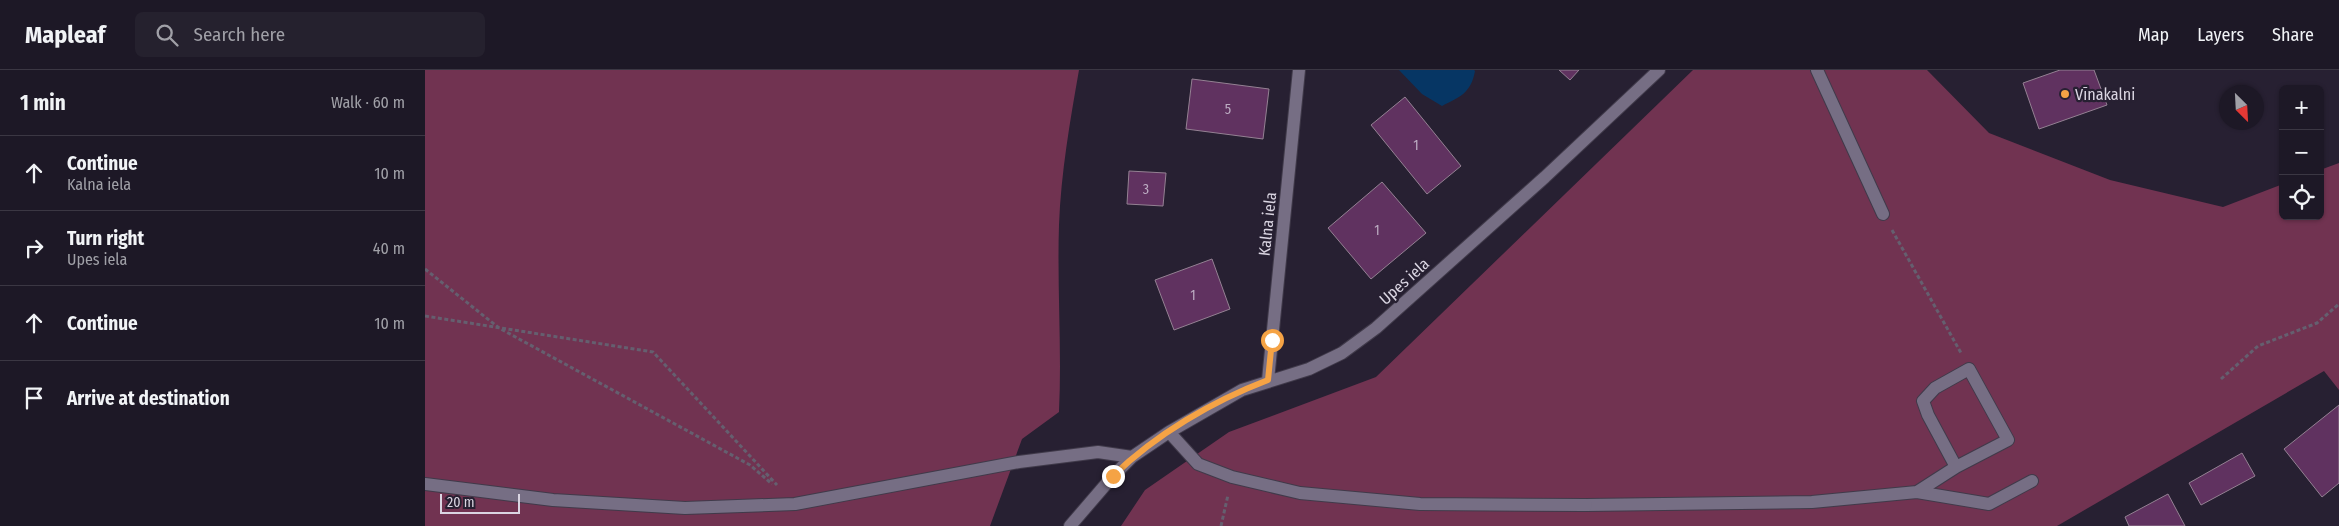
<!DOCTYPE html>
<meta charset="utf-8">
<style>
:root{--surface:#1d1826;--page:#25212e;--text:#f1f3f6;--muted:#a0a0a7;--line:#3b3743}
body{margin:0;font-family:"Fira Sans Condensed",sans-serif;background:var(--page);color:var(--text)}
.controls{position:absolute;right:15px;top:15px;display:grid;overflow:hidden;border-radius:8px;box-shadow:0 1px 4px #0004}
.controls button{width:45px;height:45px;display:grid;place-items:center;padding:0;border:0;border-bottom:1px solid var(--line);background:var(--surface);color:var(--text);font:25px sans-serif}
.compass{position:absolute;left:1794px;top:15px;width:45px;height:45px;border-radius:50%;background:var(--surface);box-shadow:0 1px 4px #0004;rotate:156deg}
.scale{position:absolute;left:15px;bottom:12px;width:80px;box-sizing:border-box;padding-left:5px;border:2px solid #dad5e2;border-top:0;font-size:14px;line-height:18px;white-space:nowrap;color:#dad5e2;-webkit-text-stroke:4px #272032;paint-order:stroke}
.stop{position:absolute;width:15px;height:15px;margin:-11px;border:4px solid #f5a345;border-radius:50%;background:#fff}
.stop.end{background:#f5a345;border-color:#fff;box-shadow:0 1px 5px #0008}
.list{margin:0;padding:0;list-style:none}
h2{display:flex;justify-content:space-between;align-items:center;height:65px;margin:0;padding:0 20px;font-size:21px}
h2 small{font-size:16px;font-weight:400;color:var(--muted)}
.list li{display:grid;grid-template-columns:32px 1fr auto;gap:15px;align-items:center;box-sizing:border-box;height:75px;padding:0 20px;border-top:1px solid var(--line)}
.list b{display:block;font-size:19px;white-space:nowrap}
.list p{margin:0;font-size:16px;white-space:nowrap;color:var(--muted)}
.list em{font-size:16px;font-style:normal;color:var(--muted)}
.icon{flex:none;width:28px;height:28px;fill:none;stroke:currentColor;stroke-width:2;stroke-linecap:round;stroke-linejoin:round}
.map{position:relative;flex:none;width:1914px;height:456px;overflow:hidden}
header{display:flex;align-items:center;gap:30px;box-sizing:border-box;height:70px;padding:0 25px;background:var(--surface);border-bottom:1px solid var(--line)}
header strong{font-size:24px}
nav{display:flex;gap:28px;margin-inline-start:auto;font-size:18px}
.search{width:350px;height:45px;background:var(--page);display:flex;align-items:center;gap:12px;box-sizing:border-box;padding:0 18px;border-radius:8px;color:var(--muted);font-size:19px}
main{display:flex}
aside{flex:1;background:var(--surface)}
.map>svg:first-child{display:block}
.forest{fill:#713351}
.water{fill:#063664}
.building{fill:#603260;stroke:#948193}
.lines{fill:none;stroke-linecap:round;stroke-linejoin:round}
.lane-casing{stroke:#403a4a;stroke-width:14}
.street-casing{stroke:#403a4a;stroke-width:14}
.path{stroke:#655f6f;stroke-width:3;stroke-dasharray:4 2.5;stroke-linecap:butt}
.lane{stroke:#766e84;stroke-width:12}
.street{stroke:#766e84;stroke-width:12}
.route{stroke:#f5a345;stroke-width:6}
.poi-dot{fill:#f5a345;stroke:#272032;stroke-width:2}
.labels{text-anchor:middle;stroke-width:4.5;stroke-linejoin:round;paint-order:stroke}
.number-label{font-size:14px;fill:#bcacc2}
.poi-label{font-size:16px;fill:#dad5e2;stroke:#272032;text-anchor:start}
.street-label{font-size:16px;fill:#dad5e2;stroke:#272032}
</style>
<header>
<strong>Mapleaf</strong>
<div class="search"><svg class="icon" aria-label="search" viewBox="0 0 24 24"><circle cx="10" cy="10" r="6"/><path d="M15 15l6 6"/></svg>Search here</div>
<nav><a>Map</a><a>Layers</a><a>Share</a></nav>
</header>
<main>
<aside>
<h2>1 min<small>Walk · 60 m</small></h2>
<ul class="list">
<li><svg class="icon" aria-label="ahead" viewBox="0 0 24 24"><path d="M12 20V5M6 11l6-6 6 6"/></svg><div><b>Continue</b><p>Kalna iela</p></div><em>10 m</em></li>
<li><svg class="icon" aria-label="right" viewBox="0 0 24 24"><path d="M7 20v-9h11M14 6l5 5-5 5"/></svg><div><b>Turn right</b><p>Upes iela</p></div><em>40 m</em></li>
<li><svg class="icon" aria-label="ahead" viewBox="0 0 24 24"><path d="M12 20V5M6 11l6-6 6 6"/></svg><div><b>Continue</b></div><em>10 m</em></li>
<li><svg class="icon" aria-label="arrive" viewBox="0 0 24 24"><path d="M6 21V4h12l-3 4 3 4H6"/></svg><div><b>Arrive at destination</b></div></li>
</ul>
</aside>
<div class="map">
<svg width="1914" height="456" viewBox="0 0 1914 456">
<rect width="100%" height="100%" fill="#272032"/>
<path class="forest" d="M0,0h654c-9,51 -18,103 -20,155 -2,63 3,125 0,187l-37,27 -32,87h-565z
M1268,0h234l62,63 121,47 113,27 60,-23v32h37v-46l19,-7v227l-15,-19 -267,155h-936l24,-36 84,-58 147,-55z"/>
<path class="water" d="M974,0h75l1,1c-4,22 -15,26 -33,35l-20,-12z"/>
<path class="building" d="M1134,0h20l-9,10z
M1635,0h34l13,35 -68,24 -16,-46z
M767,9l77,10 -6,50 -77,-10z
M980,27l56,69 -34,28 -56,-69z
M704,101l37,2 -3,33 -36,-2z
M957,112l44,51 -55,46 -43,-51z
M787,189l18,50 -56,21 -19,-50z
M1914,335v78l-17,14 -38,-48z
M1817,383l13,23 -54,29 -12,-22z
M1743,424l17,32h-56l-4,-9z"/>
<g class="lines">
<g class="lane-casing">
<path id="lane" d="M1392,0l66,144
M1492,422l39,-25 52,-27 -39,-71 -34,19 -12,13 5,14 28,52
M1161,435l226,-3 105,-10 72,12 43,-23"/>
</g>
<g class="street-casing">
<path id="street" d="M843,310l31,-310
M744,362l29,32 34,13 68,16 120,11 166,1
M0,414l128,16 132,8 110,-4 224,-42 79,-10 34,5
M645,456l43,-50 19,-19 37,-25 73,-42 67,-21 33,-16 34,-25 169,-151 114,-107"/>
</g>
<path class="path" d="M1467,160l69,123
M0,199l74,59 251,137 22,19
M0,246l228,36 124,133
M1796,309l37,-33 59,-23 22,-19
M796,456l7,-31"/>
<use href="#lane" class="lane"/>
<use href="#street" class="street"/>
</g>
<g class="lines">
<path class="route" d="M688,406c43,-42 100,-75 155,-96l4,-40"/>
</g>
<circle class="poi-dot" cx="1640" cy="24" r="5"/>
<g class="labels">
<g class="number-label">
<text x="803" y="44">5</text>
<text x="991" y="80">1</text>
<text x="721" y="124">3</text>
<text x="952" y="165">1</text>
<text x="768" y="230">1</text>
</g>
<g class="poi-label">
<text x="1650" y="30">Vīnakalni</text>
</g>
<g class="street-label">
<text transform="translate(842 154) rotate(-84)" y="6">Kalna iela</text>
<text transform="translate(979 211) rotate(-42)" y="6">Upes iela</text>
</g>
</g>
</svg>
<div class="controls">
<button>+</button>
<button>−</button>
<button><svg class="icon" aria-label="locate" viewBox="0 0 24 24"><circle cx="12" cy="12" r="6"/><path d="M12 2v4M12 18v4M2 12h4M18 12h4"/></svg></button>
</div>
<svg class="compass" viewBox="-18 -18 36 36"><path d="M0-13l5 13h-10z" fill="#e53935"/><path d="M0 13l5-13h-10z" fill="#a0a0a7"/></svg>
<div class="scale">20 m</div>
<div class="stop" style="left:847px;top:270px"></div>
<div class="stop end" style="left:688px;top:406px"></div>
</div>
</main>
